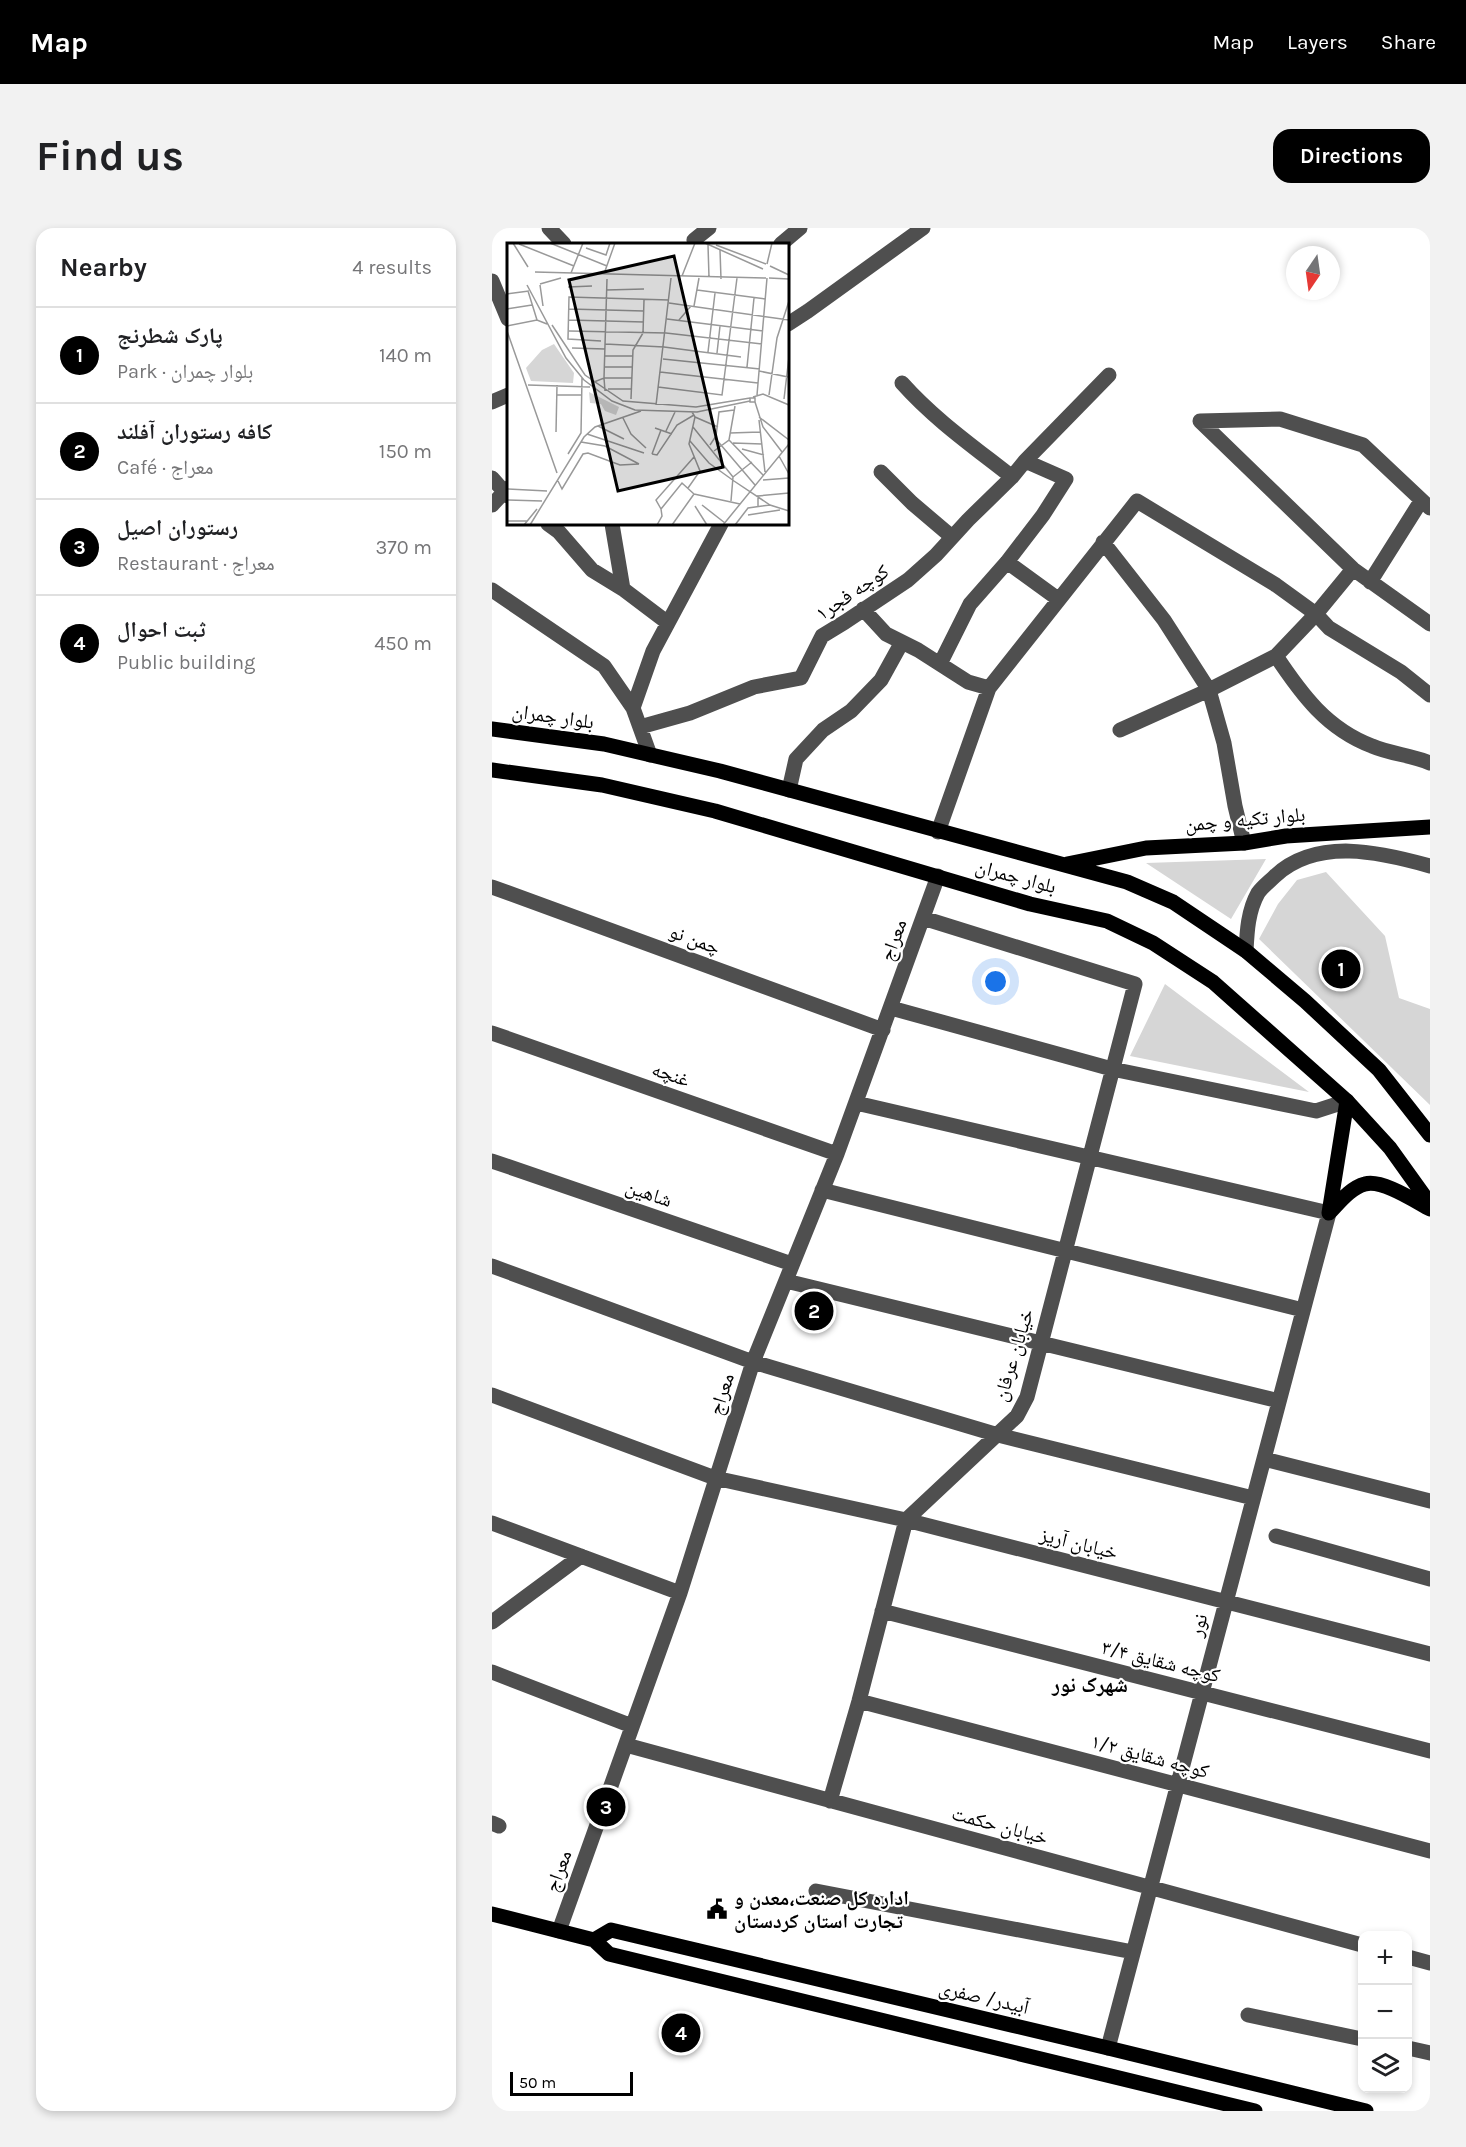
<!DOCTYPE html>
<meta charset="utf-8">
<style>
:root{--surface:#fff;--page:#f2f2f2;--text:#202124;--muted:#757577;--line:#e0e0e0;--accent:#000}
body{margin:0;font-family:Karla,"Noto Naskh Arabic",sans-serif;background:var(--page);color:var(--text)}
.controls{position:absolute;right:18px;bottom:18px;display:grid;overflow:hidden;border-radius:12px;box-shadow:0 3px 9px #0003}
.controls button{width:54px;height:54px;display:grid;place-items:center;padding:0;border:0;border-bottom:2px solid var(--line);background:var(--surface);color:var(--text);font:30px sans-serif}
.compass{position:absolute;left:794px;top:18px;width:54px;height:54px;border-radius:50%;background:var(--surface);box-shadow:0 3px 9px #0003;rotate:193deg}
.scale{position:absolute;left:18px;bottom:15px;width:123px;box-sizing:border-box;padding-left:6px;border:3px solid #000;border-top:0;font-size:16px;line-height:21px;white-space:nowrap;color:#000;-webkit-text-stroke:4px #fff;paint-order:stroke}
.you{position:absolute;left:504px;top:754px;width:21px;height:21px;margin:-15px;border:4px solid #fff;border-radius:50%;background:#1a73e8;box-shadow:0 0 0 9px #1a73e833}
.badge{display:grid;place-items:center;width:39px;height:39px;border-radius:50%;background:var(--accent);color:#fff;font-size:20px;font-weight:700}
.pin{position:absolute;translate:-50% -50%;border:3px solid #fff;box-shadow:0 2px 6px #0006}
.list{margin:0;padding:0;list-style:none}
h2{display:flex;justify-content:space-between;align-items:center;height:78px;margin:0;padding:0 24px;font-size:26px}
h2 small{font-size:20px;font-weight:400;color:var(--muted)}
.list li{display:grid;grid-template-columns:39px 1fr auto;gap:18px;align-items:center;box-sizing:border-box;height:96px;padding:0 24px;border-top:2px solid var(--line)}
.list b{display:block;font-size:22px;white-space:nowrap}
.list p{margin:0;font-size:20px;white-space:nowrap;color:var(--muted)}
.list em{font-size:20px;font-style:normal;color:var(--muted)}
.icon{flex:none;width:33px;height:33px;fill:none;stroke:currentColor;stroke-width:2;stroke-linecap:round;stroke-linejoin:round}
.map{position:relative;flex:none;width:938px;height:1883px;overflow:hidden;border-radius:18px}
header{display:flex;align-items:center;gap:36px;box-sizing:border-box;height:84px;padding:0 30px;background:var(--accent);color:#fff}
header strong{font-size:28px}
nav{display:flex;gap:33px;margin-inline-start:auto;font-size:21px}
.intro{display:flex;align-items:center;justify-content:space-between;box-sizing:border-box;height:144px;padding:0 36px}
h1{margin:0;font-size:42px}
.button{padding:15px 27px;border-radius:18px;background:var(--accent);color:#fff;font-size:21px;font-weight:700}
main{display:flex;gap:36px;padding:0 36px}
aside{flex:1;background:var(--surface);border-radius:18px;box-shadow:0 3px 9px #0003}
.map>svg:first-child{display:block}
.green{fill:#d6d6d6}
.lines{fill:none;stroke-linecap:round;stroke-linejoin:round}
.minor{stroke:#4f4f4f;stroke-width:15}
.major{stroke:#000;stroke-width:15}
.labels{text-anchor:middle;stroke-width:4.5;stroke-linejoin:round;paint-order:stroke}
.street-label{font-size:20px;fill:#000;stroke:#fff}
.poi-label{font-size:20px;font-weight:bold;fill:#000;stroke:#fff;text-anchor:start}
.neighbourhood-label{font-size:21px;font-weight:bold;fill:#000;stroke:#fff}
.inset-road{fill:none;stroke:#999;stroke-width:1.5}
.view{fill:#000;fill-opacity:0.15;stroke:#000;stroke-width:3}
.inset-edge{fill:none;stroke:#000;stroke-width:3}
</style>
<header>
<strong>Map</strong>
<nav><a>Map</a><a>Layers</a><a>Share</a></nav>
</header>
<div class="intro"><h1>Find us</h1><a class="button">Directions</a></div>
<main>
<aside>
<h2>Nearby<small>4 results</small></h2>
<ul class="list">
<li><span class="badge">1</span><div><b>پارک شطرنج</b><p>Park · بلوار چمران</p></div><em>140 m</em></li>
<li><span class="badge">2</span><div><b>کافه رستوران آفلند</b><p>Café · معراج</p></div><em>150 m</em></li>
<li><span class="badge">3</span><div><b>رستوران اصیل</b><p>Restaurant · معراج</p></div><em>370 m</em></li>
<li><span class="badge">4</span><div><b>ثبت احوال</b><p>Public building</p></div><em>450 m</em></li>
</ul>
</aside>
<div class="map">
<svg width="938" height="1883" viewBox="0 0 938 1883">
<rect width="100%" height="100%" fill="#fff"/>
<path class="green" d="M774,631l-35,60 -85,-56z
M834,644l59,64 14,62 31,11v96l-171,-166 19,-35 19,-24z
M673,756l144,108 -179,-36z"/>
<g class="lines">
<path class="minor" d="M57,0l15,16
M203,16l-1,-4 15,-12
M289,16l19,-16
M0,53l16,38
M296,96l20,-13 115,-83
M410,155c33,37 72,64 110,94
M0,174l16,-7
M708,193l153,148 77,55
M708,193l80,-2 83,26 67,63
M533,233l84,-86
M389,244l31,31 40,34
M0,250l16,18
M0,277l16,-17
M56,296l11,8 33,38 31,19
M120,296l11,65 45,34
M611,314l61,78 45,70 15,53 11,63 9,37
M515,334l51,37
M878,354l51,-81
M0,362l112,76 29,42 17,47
M371,381l23,25 32,16 50,32 21,6
M784,428c26,39 51,73 96,90 19,8 39,9 58,17
M141,480l20,-57 68,-127
M148,499l50,-14 64,-26 47,-9 21,-42 23,-14 63,-42 28,-25 32,-35 44,-43 13,-16 41,18 -23,36 -36,47 -37,42 -30,60
M628,502l89,-40 67,-34 40,-42 37,-45
M297,562l7,-31 27,-29 28,-19 30,-31 21,-38
M446,604l51,-144 148,-187 139,84 40,29 13,14 72,44 29,23
M0,659l391,143
M754,723c1,-20 2,-40 12,-58 4,-6 12,-12 17,-17 42,-39 105,-24 155,-10
M399,780l221,61 204,42 31,-10
M0,805l345,121
M364,875l473,110 -221,835
M0,933l300,103
M330,962l481,120
M0,1038l261,96 245,73 255,63
M294,1053l493,120
M0,1167l223,83 191,42 524,134
M772,1231l166,42
M0,1295l188,70
M784,1308l154,43
M390,1383l548,140
M0,1394l89,-66
M0,1444l140,54
M367,1473l571,150
M134,1517l736,200
M338,1573l29,-100 47,-181 111,-104 10,-19 108,-413 -212,-66
M0,1595l7,3
M324,1663l317,61
M67,1703l121,-338 73,-231 84,-208 101,-278
M916,1729l22,6
M756,1787l114,24
M916,1820l22,5"/>
<path class="major" d="M0,501l112,15 116,27 407,111 46,20 73,49 59,50 74,69 51,65
M0,542l110,15 113,26 315,93 77,17 46,22 60,39 134,119 43,47 40,56
M575,636l79,-16 98,-5 42,-7 144,-9
M837,985c10,-10 21,-25 36,-29 17,-5 50,17 65,25
M837,985l18,-112
M0,1686l102,26 15,14 646,157
M102,1712l17,-10 497,118 258,63"/>
</g>
<defs>
<g id="civic-bare" transform="scale(1.62)"><path d="M-.6-6.5H3V-4.5H.6V-3L4-1V1h2V6H-6V1h2V-1L-.6-3ZM-1.2 2.5V6h2.4V2.5Z" fill="#000" stroke="#fff" stroke-width="2.5" paint-order="stroke"/></g>
</defs>
<g fill-rule="evenodd">
<use href="#civic-bare" x="225" y="1681"/>
</g>
<g class="labels">
<g class="street-label">
<text transform="translate(360 364) rotate(-34)" y="7">کوچه فجر۱</text>
<text transform="translate(61 488) rotate(8)" y="7">بلوار چمران</text>
<text transform="translate(753 591) rotate(-5)" y="7">بلوار تکیه و چمن</text>
<text transform="translate(524 648) rotate(15)" y="7">بلوار چمران</text>
<text transform="translate(203 711) rotate(20)" y="7">چمن نو</text>
<text transform="translate(401 712) rotate(-70)" y="7">معراج</text>
<text transform="translate(179 846) rotate(19)" y="7">غنچه</text>
<text transform="translate(157 965) rotate(19)" y="7">شاهین</text>
<text transform="translate(521 1127) rotate(-73)" y="7">خیابان عرفان</text>
<text transform="translate(229 1166) rotate(-72)" y="7">معراج</text>
<text transform="translate(587 1315) rotate(14)" y="7">خیابان آریز</text>
<text transform="translate(706 1397) rotate(-75)" y="7">نور</text>
<text transform="translate(669 1433) rotate(14)" y="7">کوچه شقایق ۳/۴</text>
<text transform="translate(658 1528) rotate(15)" y="7">کوچه شقایق ۱/۲</text>
<text transform="translate(508 1597) rotate(15)" y="7">خیابان حکمت</text>
<text transform="translate(66 1643) rotate(-70)" y="7">معراج</text>
<text transform="translate(492 1769) rotate(13)" y="7">آبیدر/ صفری</text>
</g>
<g class="poi-label">
<text x="242" y="1677">اداره کل صنعت،معدن و<tspan x="242" dy="23">تجارت استان کردستان</tspan></text>
</g>
<g class="neighbourhood-label">
<text x="598" y="1464">شهرک نور</text>
</g>
</g>
<g transform="translate(15 15)">
<rect width="282" height="282" fill="#fff"/>
<path d="M47,101l20,29 -1,10 -42,-2 -5,-13 16,-18zM82,149l30,15 -3,8 -11,-4 -4,-7 -11,-1z" fill="#d6d6d6"/>
<path class="inset-road" d="M6,0l15,24M43,0l57,23M198,0l58,26M12,1l55,22M201,2l1,32M209,2l50,19M79,5l20,7 4,-12M213,7l1,29M260,21l5,-21M263,23l19,9M98,28l10,-28M28,29l231,6M64,30l12,-30M175,33l13,-33M262,35l20,1M100,36l-3,99h28M33,41l21,-6M20,42l39,73 18,22 28,21 23,9 62,2 53,-11M33,42l3,21M61,44l24,-1M99,47l38,-1M190,47l68,9M21,48l9,29M0,51l22,-3M162,60l120,17M187,63l5,-28M0,66l25,-4M62,66l75,2M160,76l96,12M62,77l75,2M172,77l12,-14M45,82l33,50 38,26 73,6 54,-9M0,83l30,-6 10,4M0,88l50,142M62,88l97,2 96,11M94,98l-33,-2 1,-42 100,3M98,101l59,3 77,10M65,105l33,1M201,109l7,-59M210,110l3,-27M97,113h29M156,116l97,10M97,124h28M240,124l7,-69M252,128l29,6M153,129l98,11M87,139l10,-4 1,13M21,142l62,2M151,144l64,8 15,-117M101,146h24M50,152h25M250,152l10,-117M262,152l8,-57 12,-37M246,154l10,-3 26,11M243,155h5v4h-5zM124,156l2,-49 10,-17 1,-33M277,156l5,-42M248,159l8,25 19,25M149,162l15,-127M188,174l23,10M252,174l30,23M116,175l8,16 15,14M252,177l6,52M91,183l26,13M186,184l40,50 -2,24M148,185l17,6M159,188l9,-19M49,189l1,-47M223,190l30,-1M80,191l57,19M208,195l40,47M222,197l34,35M183,198l19,22 25,18 36,24 19,6M74,199l24,4 34,18M226,200l29,1M203,202l6,-9 3,-24 15,-2M235,206l22,6M207,208l15,-11 6,-34M61,211l13,-21 1,-55M145,211l5,1 20,-30 17,-10M145,211l9,-24M272,213l10,18M226,234l19,-15M256,237l26,-2M51,238l4,8 21,-35 5,-1 32,12 19,-1M181,245l12,-17 -11,-27 6,-27 -3,-5M1,246l39,2M187,251l46,10M0,257l35,1M195,262l23,18M188,263l12,19M251,263v-10l31,-3M154,266l-5,-9 38,-43M241,272l32,-5M0,278h20M17,282l13,-16M23,282l54,-88 11,-10 46,-16M150,282l5,-9 -1,-7 21,-26 12,11M165,282l22,-31M216,282l66,-81M228,282l13,-17 22,-3"/>
<path class="view" d="M167,13l49,211 -105,24 -49,-211z"/>
<rect width="282" height="282" class="inset-edge"/>
</g>
</svg>
<div class="controls">
<button>+</button>
<button>−</button>
<button><svg class="icon" aria-label="layers" viewBox="0 0 24 24"><path d="M12 4l9 5-9 5-9-5zM3 14l9 5 9-5"/></svg></button>
</div>
<svg class="compass" viewBox="-18 -18 36 36"><path d="M0-13l5 13h-10z" fill="#e53935"/><path d="M0 13l5-13h-10z" fill="#757577"/></svg>
<div class="scale">50 m</div>
<div class="you"></div>
<div class="pin badge" style="left:849px;top:741px">1</div>
<div class="pin badge" style="left:322px;top:1083px">2</div>
<div class="pin badge" style="left:114px;top:1579px">3</div>
<div class="pin badge" style="left:189px;top:1805px">4</div>
</div>
</main>
